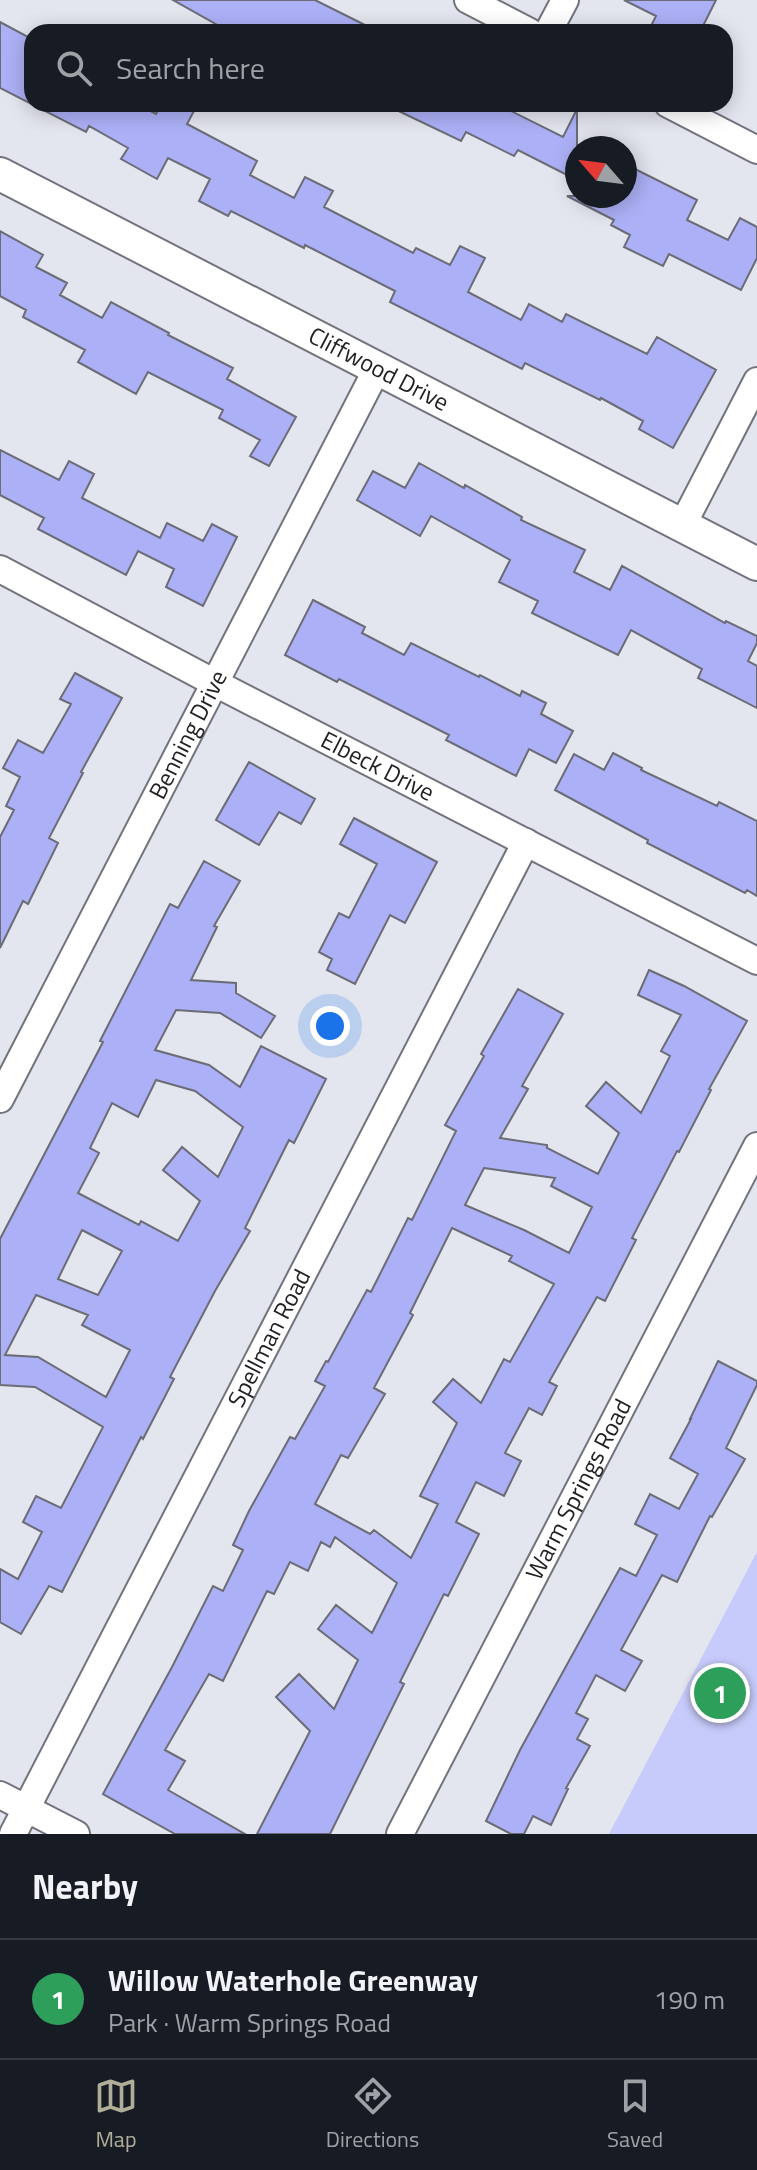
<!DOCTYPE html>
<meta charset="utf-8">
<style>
:root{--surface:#171b24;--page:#242831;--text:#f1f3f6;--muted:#9ea1a6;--line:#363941;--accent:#b0ae99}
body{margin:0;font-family:"Titillium Web",sans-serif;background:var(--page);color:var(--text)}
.compass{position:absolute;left:565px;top:136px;width:72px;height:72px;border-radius:50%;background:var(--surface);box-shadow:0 4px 20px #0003;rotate:298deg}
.you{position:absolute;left:330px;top:1026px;width:28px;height:28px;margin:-20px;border:6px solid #fff;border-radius:50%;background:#1a73e8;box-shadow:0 0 0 12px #1a73e833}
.badge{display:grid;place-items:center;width:52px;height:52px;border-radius:50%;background:var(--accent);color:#fff;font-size:26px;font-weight:700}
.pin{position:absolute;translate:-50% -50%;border:4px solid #fff;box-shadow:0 2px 8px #0006}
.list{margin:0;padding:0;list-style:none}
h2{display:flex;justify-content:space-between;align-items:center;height:104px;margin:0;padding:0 32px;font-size:34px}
h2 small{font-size:26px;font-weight:400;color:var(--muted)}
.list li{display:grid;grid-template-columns:52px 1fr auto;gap:24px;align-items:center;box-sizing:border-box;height:120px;padding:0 32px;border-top:2px solid var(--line)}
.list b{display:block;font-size:30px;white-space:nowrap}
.list p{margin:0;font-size:26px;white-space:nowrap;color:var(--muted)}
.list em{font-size:26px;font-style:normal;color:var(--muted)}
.icon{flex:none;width:44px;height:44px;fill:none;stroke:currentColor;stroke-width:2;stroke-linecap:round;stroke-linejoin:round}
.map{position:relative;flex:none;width:757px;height:1834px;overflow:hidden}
.search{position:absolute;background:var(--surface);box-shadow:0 4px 20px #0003;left:24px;right:24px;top:24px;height:88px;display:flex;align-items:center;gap:20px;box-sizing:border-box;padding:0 28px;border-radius:24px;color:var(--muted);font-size:30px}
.sheet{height:224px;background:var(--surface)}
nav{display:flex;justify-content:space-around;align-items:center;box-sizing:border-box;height:112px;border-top:2px solid var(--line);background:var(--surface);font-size:22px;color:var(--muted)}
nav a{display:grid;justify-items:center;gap:4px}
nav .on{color:var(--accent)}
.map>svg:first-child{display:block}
.green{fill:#c7cbfb}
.building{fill:#acb0f6;stroke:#6b6c75;stroke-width:2;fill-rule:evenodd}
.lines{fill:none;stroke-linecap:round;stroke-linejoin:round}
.minor-casing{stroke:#72737d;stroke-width:30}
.tertiary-casing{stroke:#72737d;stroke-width:36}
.minor{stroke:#fff;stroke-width:26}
.tertiary{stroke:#fff;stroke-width:32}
.labels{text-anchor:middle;stroke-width:6;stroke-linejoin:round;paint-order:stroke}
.street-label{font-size:24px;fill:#222226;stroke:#f1f2fd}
</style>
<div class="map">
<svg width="757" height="1834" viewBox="0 0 757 1834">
<rect width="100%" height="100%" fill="#e3e5ef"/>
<path class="green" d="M757,1552v282h-148z"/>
<path class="building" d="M173,0h142l64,32h-149z
M624,0h92l-16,32h-52l8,-16z
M0,22l32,17v65h105l19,10 6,-10h20l12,7 -7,13 70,37 -7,14 44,23 11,-21 28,14 -9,16 89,46 3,-5 34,17 10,-19 25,12 -17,34 53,28 8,-16 33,18 4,-8 81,40 10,-17 59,33 -43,78 -34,-19 4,-8 -42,-23 -1,2 -75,-37 -3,6 -132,-67 5,-11 -90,-46 -1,3 -73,-37 -3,5 -29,-15 11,-22 -42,-21 -11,21 -36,-20 7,-11 -39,-22 -3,6 -86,-44z
M384,104h113l66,33 14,-28v71l-59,-30 -4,6 -48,-24 -5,9z
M625,164l72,36 -10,20 41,20 12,-22 17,9v31l-16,32 -72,-36 -6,12 -39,-19 6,-12 -19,-10 3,-5 -47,-24h58z
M0,231l43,24 -7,12 31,16 -7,12 42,23 9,-16 58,31 -1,2 65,33 -6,11 69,38 -27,49 -19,-10 10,-16 -41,-22 4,-8 -75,-38 -12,22 -58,-32 7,-12 -62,-33 3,-7 -26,-14z
M0,450l59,30 10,-19 25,13 -12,24 78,40 7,-15 36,18 9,-17 25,13 -34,69 -37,-19 8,-18 -36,-18 -12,24 -88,-46 6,-11 -44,-23z
M419,463l45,25 1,-3 57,32 -1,3 64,30 -11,22 36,18 12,-24 103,57 1,-2 31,15v7l-9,18 9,5v42l-59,-30 4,-9 -71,-39 -13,25 -86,-42 6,-12 -39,-19 11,-22 -79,-44 -11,20 -63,-36 16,-29 32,17z
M313,600l52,27 -3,6 42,22 7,-12 68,34 1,-2 40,21 2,-5 24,12 -5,11 32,17 -17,32 -27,-14 -13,27 -70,-36 3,-5 -110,-56 -2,3 -52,-27z
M75,673l47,25 -41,74 2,1 -34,65 9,5 -30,61 -5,-3 -23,47v-111l14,-27 -8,-4 14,-29 -17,-9 15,-28 25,13 28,-49 -11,-5z
M613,753l29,15 -1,2 76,36 2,-4 38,19v75l-10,-6 -2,3 -98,-50 1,-3 -93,-50 19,-36 30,16z
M249,762l66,37 -14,25 -22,-12 -20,33 -43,-25z
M354,818l83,44 -32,61 -15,-8 -35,69 -28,-14 5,-11 -13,-7 20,-39 10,5 28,-54 -37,-20z
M204,861l36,20 -26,45 3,1 -26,53 45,3v10l39,23 -14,22 -41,-25 -44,-3 -21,40 54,15 31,22 21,-41 65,33 -32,64 -5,-3 -44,88 5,3 -35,60 -45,86 4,2 -31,60 -2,-2 -79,155 -13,-6 -28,48 -21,-12v-53l18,10 24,-47 -19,-10 13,-26 25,12 42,-81 -68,-40 -35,-2v-146l103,-197 -3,-1 70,-137 8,4zM156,1080l39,11 48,36 -25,50 -36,-30 -19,23 37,31 -22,40 -37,-20 -2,4 -61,-32 21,-40 -9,-5 22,-45 26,14zM82,1230l40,21 -24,44 -40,-16zM36,1295l52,20 -6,10 48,25 -24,47 -68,-40 -33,-2z
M649,970l35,16 63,35 -38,68 2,1 -32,62 -2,-1 -45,87 4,2 -31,61 -8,-4 -48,85 8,4 -15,29 -13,-7 -24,45 16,8 -17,35 -28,-14 -20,40 23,12 -31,62 -4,-2 -44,88 4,2 -74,150h-73l53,-103 -34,-34 23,-23 35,35 24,-49 -40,-31 18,-24 36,28 25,-50 -62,-46 -5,10 -9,-5 -13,29 -18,-9 -16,32 -7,-3 -44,90 -14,-7 -44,76 20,11 -17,29 77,44h-70l-72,-40 69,-127 41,-81 10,5 20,-41 -10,-5 16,-34 41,-74 5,2 30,-53 -10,-5 11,-20 2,1 39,-72 4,2 37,-74 4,2 44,-89 -11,-6 39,-69 -3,-2 37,-65 45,25 -41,72 6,3 -28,49 47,7v3l51,26 21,-41 -33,-27 20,-24 35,31 29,-57 -9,-5 20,-36 -43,-20zM484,1168l71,10 -4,8 41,21 -23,46 -45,-23 -59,-25zM452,1228l60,28 -3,5 45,23 -44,78 -6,-3 -23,44 -28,-24 -20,23 24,21 -37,73 18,8 -27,54 -37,-28 -4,4 -55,-30 26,-49 7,3 37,-64 -11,-6 39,-73 -3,-2z
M718,1361l39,20v4l-31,63 19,11 -33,58 -2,-1 -33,66 -15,-7 -41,75 21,11 -17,30 -29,-16 -20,38 12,6 -11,20 13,7 -24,42 2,1 -17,36 -18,-9 -9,18h-13l-25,-13 34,-71 100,-182 16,8 21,-41 -22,-11 15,-30 29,15 19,-35 -28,-16 21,-39h-1z"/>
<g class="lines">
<g class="minor-casing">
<g id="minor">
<path d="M468,0l62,32"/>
<path d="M548,32l17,-32"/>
<path d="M668,104l89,46"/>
<path d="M682,526l75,-145"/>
<path id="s1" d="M0,569l215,114 542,278"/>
<path id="s2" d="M0,1099l377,-730"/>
<path d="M0,1795l76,39"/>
<path id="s3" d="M13,1834l513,-992"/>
<path id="s4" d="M400,1834l357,-688"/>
</g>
</g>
<g class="tertiary-casing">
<g id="tertiary">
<path id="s5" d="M0,174l757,390"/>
</g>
</g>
<use href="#minor" class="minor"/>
<use href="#tertiary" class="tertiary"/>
</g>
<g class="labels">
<g class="street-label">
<text dy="8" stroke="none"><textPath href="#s5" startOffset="426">Cliffwood Drive</textPath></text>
<text dy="8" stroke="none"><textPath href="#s2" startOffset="410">Benning Drive</textPath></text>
<text dy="8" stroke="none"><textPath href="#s1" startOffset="426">Elbeck Drive</textPath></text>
<text dy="8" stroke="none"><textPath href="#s3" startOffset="558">Spellman Road</textPath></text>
<text dy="8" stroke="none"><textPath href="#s4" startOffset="388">Warm Springs Road</textPath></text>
</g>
</g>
</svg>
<svg class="compass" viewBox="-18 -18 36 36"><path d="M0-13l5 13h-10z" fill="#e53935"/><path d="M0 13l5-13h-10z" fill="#9ea1a6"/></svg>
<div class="you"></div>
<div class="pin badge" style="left:720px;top:1693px;background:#2e9e5b">1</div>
<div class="search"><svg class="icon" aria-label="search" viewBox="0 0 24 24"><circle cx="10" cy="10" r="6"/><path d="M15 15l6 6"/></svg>Search here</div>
</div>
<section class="sheet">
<h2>Nearby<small></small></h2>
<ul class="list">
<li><span class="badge" style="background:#2e9e5b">1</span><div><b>Willow Waterhole Greenway</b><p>Park · Warm Springs Road</p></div><em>190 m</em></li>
</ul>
</section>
<nav>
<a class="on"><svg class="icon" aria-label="map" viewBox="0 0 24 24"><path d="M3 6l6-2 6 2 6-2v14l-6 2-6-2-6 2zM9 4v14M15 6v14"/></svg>Map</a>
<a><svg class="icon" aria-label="directions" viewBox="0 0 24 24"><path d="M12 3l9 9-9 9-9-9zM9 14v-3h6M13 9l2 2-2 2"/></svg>Directions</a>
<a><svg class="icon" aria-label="saved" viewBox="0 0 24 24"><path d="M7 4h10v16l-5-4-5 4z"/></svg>Saved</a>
</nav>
